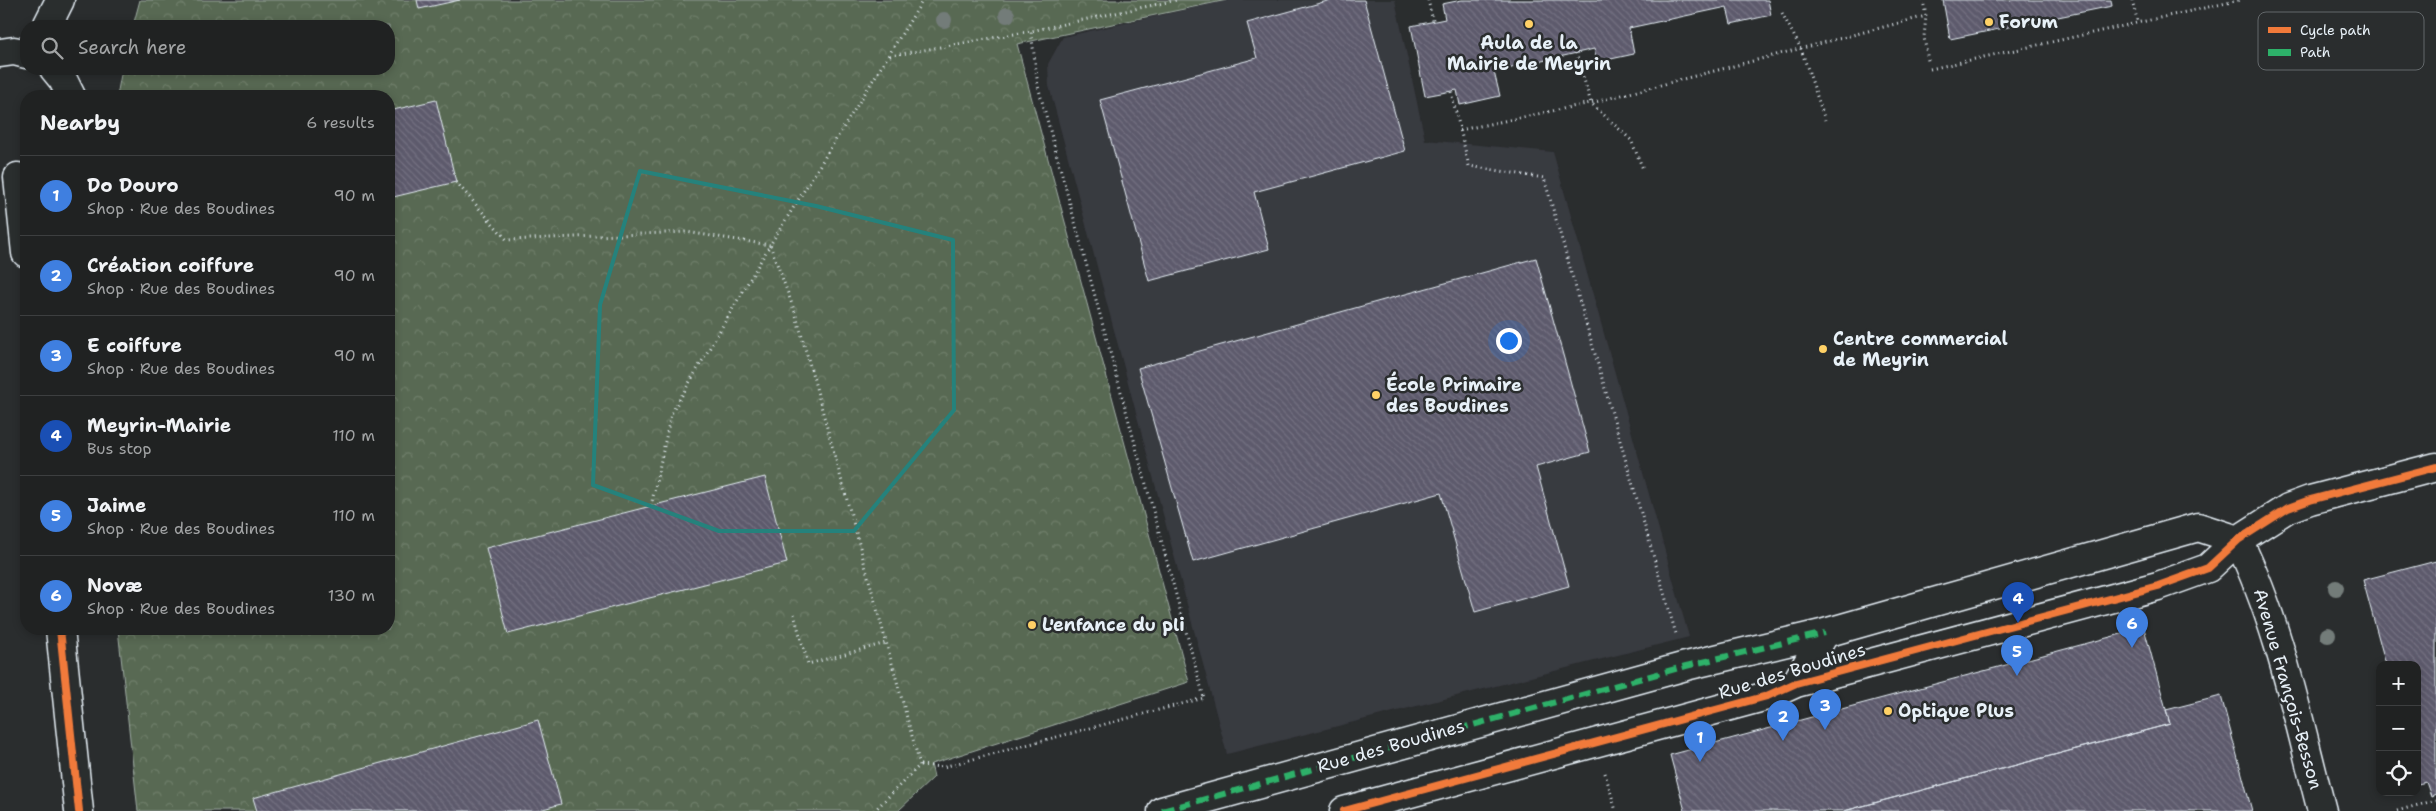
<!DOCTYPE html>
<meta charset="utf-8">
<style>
:root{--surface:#202222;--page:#282a2a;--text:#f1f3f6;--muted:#a2a4a5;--line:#3d3f40;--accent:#ea580c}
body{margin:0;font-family:"Shantell Sans",sans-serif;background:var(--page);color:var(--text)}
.controls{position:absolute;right:15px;bottom:15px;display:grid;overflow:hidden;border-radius:10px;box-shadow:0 2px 8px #0003}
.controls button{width:45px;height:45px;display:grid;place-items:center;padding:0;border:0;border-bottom:1px solid var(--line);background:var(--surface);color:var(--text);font:25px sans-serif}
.you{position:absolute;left:1508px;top:340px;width:18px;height:18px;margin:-12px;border:4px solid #fff;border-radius:50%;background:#1a73e8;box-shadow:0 0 0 8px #1a73e833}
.badge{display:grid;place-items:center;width:32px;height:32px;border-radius:50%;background:var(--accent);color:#fff;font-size:16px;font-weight:700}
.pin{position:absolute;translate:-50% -41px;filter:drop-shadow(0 1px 2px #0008)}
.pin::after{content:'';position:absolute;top:26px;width:18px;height:15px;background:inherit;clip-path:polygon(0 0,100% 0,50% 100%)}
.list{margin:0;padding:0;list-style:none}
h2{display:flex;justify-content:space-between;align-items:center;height:65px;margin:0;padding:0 20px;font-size:21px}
h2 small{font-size:16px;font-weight:400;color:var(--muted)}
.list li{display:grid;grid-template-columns:32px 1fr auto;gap:15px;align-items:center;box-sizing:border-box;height:80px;padding:0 20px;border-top:1px solid var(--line)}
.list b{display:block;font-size:19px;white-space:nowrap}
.list p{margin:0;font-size:16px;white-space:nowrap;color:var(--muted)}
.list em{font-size:16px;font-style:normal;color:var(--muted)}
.icon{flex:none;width:28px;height:28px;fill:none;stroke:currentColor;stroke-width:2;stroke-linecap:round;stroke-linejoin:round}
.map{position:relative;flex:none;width:2436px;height:811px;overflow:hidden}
.search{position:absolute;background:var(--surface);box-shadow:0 2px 8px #0003;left:20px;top:20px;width:375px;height:55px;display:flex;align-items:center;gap:12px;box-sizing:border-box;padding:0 18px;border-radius:20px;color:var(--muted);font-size:19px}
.panel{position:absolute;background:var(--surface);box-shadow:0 2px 8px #0003;left:20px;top:90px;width:375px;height:545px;border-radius:20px}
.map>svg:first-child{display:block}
.built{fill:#393a41}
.forest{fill:url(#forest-crowns);stroke:#a0ada5}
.building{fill:url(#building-back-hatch);stroke:#e8f1f8}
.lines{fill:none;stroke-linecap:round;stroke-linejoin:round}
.street-casing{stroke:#e8f1f8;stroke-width:31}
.secondary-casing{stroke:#e8f1f8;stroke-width:31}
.path{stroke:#e8f1f8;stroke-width:3;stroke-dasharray:1 4;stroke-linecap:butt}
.street{stroke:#2a2d2e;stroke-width:28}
.secondary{stroke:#2a2d2e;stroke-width:28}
.quiet{stroke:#2db169;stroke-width:6;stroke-dasharray:12 6;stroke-linecap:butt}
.cycleway-casing{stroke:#2a2d2e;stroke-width:11}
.cycleway{stroke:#f17a3a;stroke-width:8}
.tree{fill:#737b79}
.marked{fill:none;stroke:#25827c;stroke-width:4;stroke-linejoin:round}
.poi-dot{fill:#ffd166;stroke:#2a2d2e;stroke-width:2}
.labels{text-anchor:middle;stroke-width:5;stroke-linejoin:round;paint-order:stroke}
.poi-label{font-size:18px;font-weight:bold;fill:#e8f1f8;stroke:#2a2d2e;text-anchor:start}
.street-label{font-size:18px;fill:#e8f1f8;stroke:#2a2d2e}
.key{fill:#2a2d2e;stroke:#63686b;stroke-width:1}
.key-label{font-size:14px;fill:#e8f1f8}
</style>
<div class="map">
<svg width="2436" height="811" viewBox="0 0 2436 811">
<defs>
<pattern id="forest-crowns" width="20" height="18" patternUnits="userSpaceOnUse" patternTransform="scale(1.25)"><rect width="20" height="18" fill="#586952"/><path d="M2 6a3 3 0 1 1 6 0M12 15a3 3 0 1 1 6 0" fill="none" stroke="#707f6c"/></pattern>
<pattern id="building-back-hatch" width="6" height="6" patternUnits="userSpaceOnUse" patternTransform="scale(1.25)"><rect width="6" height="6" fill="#5d5a6c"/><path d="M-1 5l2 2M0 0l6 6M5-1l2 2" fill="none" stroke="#747282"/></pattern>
</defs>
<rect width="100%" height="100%" fill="#2a2d2e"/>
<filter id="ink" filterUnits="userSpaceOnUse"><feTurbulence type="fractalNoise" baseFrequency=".02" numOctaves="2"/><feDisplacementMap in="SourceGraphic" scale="10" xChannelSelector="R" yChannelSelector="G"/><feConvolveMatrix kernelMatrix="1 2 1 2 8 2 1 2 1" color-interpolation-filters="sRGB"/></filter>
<g filter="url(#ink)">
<path class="built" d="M1229,0h166l30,140 128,12 136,485 -462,117 -178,-668 -1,-22 15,-27z"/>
<path class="forest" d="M140,0h1087l-210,44 172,638 -258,82 3,13 -36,34h-760l-20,-182h271v-533h-272l5,-27h267v-43h-256z"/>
<path class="building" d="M417,0h43l-41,9z
M1331,0h33l41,151 -151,41 15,57 -120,32 -49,-181 157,-42 -10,-35z
M1462,0h306l3,15 -40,9 -4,-17 -98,21 5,26 -37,8 -3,-13 -100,23 6,24 -40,9 -3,-15 -32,6 -14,-70 34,-7 -3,-15z
M1943,0h168l1,6 -162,33z
M436,100l20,82 -67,16v-87z
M1536,258l54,194 -54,15 33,119 -94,26 -34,-119 -248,69 -55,-194z
M765,477l22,86 -279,71 -22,-86z
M2436,561v233l-5,2 -5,-14 -8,2 -1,-2v-117h-31l-23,-85z
M2144,628l26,96 -326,87h-159l-15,-56z
M2221,696l31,115h-408l326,-87 -4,-14z
M538,720l23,84 -25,7h-279l-4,-13z"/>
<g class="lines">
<g class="street-casing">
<path id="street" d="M2238,540c42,85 60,180 84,271
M1796,683l29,-50 373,-106 40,13
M1162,811l524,-145 139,-33
M1344,811l423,-115 29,-13 30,-8 332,-89 50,-18 30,-28 50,-32 22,-8 126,-33"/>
</g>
<g class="secondary-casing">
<path id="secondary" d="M47,26l13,-26
M0,53l14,-2 12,3
M54,69l9,11 8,16
M18,177l8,76
M60,629l19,182"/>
</g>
<path class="path" d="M1428,0l5,21
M1923,0l3,16 -2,21 4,24
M2132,0l6,23
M1782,13l19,36 24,71
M1576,53l15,50 40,37 12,29
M890,56l141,-25 146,-31
M1930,69l310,-69
M1451,92l18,74 75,12 132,456
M1460,130l131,-27 335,-87
M456,182l51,58 179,-8 84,13 -99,169 -20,92
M794,614l14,50 78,-21
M920,765l23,2 261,-69 -166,-612 -7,-55
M1605,773l11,38
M874,811l46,-46 -124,-450 -26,-70 153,-245
M2397,811l39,-11"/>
<use href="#street" class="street"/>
<use href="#secondary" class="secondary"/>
<path class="quiet" d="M1162,811l524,-145 139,-33"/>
<g class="cycleway-casing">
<path id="cycleway" d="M60,629l19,182
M1344,811l423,-115 29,-13 30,-8 332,-89 50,-18 30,-28 50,-32 22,-8 126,-33"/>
</g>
<use href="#cycleway" class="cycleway"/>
</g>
<g class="tree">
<circle cx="1007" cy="15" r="8"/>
<circle cx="944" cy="20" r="8"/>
<circle cx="2336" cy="588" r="8"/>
<circle cx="2328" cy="635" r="8"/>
</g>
</g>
<path class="marked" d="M640,171l176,35 137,34 1,170 -100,121h-135l-126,-46 7,-180z"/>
<g class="poi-dot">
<circle cx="1989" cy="22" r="5"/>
<circle cx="1529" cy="24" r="5"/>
<circle cx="1823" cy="349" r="5"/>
<circle cx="1376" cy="395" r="5"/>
<circle cx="1032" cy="625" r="5"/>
<circle cx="1888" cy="711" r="5"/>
</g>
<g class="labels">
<g class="poi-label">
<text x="1999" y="28">Forum</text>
<text x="1529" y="49" text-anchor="middle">Aula de la<tspan x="1529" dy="21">Mairie de Meyrin</tspan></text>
<text x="1833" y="345">Centre commercial<tspan x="1833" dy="21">de Meyrin</tspan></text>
<text x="1386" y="391">École Primaire<tspan x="1386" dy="21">des Boudines</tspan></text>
<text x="1042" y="631">L'enfance du pli</text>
<text x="1898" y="717">Optique Plus</text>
</g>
<g class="street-label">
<text transform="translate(1792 671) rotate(-17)" y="6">Rue des Boudines</text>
<text transform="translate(2288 689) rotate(74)" y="6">Avenue François-Besson</text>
<text transform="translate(1391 746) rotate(-16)" y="6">Rue des Boudines</text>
</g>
</g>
<rect x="2258" y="12" width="166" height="58" rx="8" class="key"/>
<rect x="2268" y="27" width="23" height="6" fill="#f17a3a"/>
<rect x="2268" y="49" width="23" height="7" fill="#2db169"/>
<g class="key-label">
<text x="2300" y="35">Cycle path</text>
<text x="2300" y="57">Path</text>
</g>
</svg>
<div class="controls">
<button>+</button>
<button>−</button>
<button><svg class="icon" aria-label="locate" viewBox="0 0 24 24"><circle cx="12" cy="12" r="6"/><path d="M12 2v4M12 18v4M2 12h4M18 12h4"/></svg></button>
</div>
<div class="you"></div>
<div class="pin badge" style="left:1700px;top:762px;background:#3f7fe0">1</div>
<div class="pin badge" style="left:1783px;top:741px;background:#3f7fe0">2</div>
<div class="pin badge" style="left:1825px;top:730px;background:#3f7fe0">3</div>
<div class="pin badge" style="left:2018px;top:623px;background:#1a4fb4">4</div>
<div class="pin badge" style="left:2017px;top:676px;background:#3f7fe0">5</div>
<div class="pin badge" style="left:2132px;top:648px;background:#3f7fe0">6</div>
<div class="search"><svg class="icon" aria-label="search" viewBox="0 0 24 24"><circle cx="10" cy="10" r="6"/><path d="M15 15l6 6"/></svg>Search here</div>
<section class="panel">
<h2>Nearby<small>6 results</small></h2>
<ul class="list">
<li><span class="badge" style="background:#3f7fe0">1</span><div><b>Do Douro</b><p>Shop · Rue des Boudines</p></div><em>90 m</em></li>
<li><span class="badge" style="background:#3f7fe0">2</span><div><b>Création coiffure</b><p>Shop · Rue des Boudines</p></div><em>90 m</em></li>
<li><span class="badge" style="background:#3f7fe0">3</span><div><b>E coiffure</b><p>Shop · Rue des Boudines</p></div><em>90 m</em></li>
<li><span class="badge" style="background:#1a4fb4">4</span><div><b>Meyrin-Mairie</b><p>Bus stop</p></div><em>110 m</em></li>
<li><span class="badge" style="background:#3f7fe0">5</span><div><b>Jaime</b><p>Shop · Rue des Boudines</p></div><em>110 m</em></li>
<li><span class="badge" style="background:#3f7fe0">6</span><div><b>Novæ</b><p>Shop · Rue des Boudines</p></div><em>130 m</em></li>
</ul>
</section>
</div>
